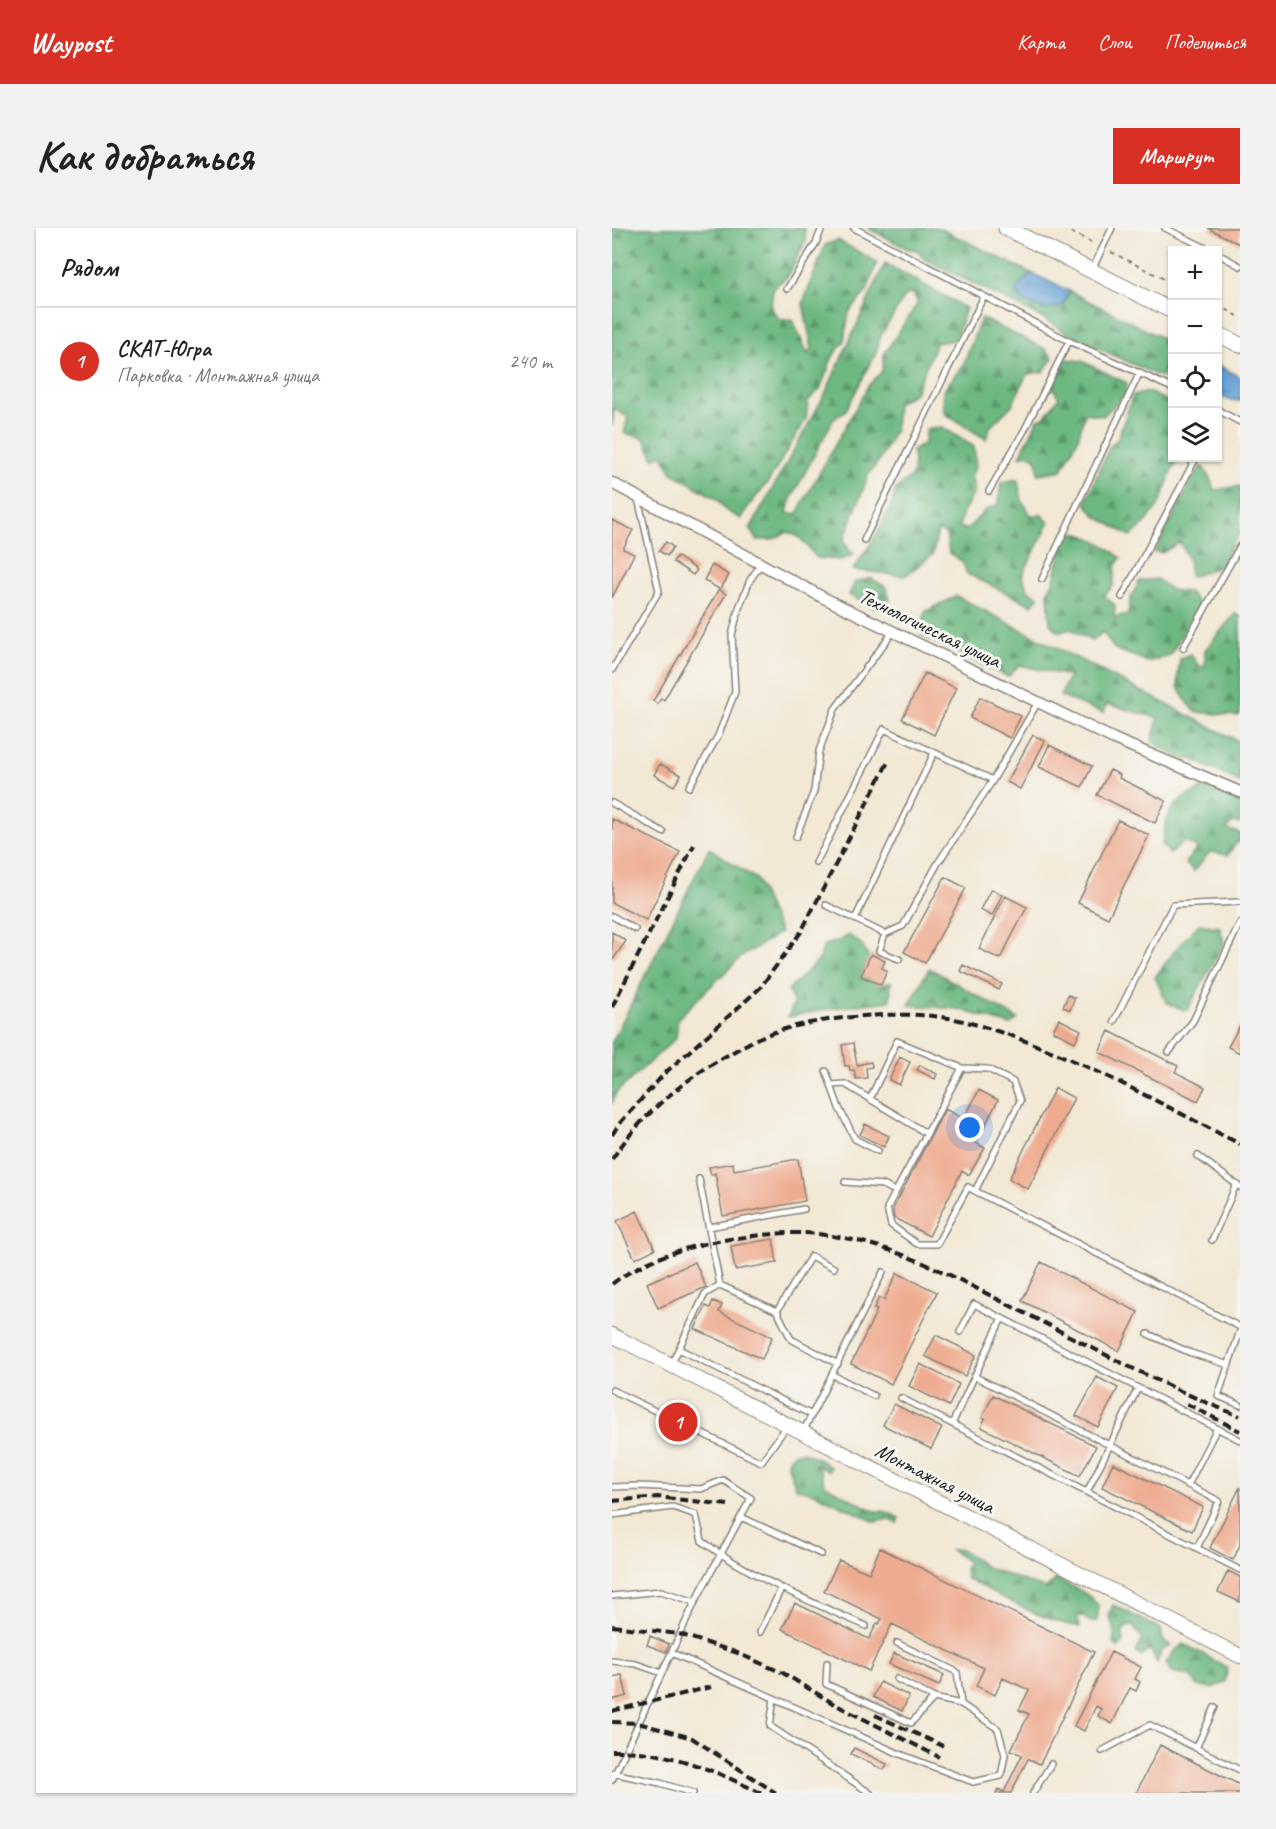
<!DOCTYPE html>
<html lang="ru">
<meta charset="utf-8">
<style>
:root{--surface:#fff;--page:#f2f2f2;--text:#222;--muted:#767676;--line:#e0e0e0;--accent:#d93025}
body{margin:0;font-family:Caveat,sans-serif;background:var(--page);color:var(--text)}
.controls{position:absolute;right:18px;top:18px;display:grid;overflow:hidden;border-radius:0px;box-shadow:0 2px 4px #0004}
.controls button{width:54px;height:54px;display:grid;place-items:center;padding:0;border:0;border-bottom:2px solid var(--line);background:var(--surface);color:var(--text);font:30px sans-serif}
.you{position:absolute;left:358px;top:900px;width:21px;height:21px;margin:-15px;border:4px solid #fff;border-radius:50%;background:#1a73e8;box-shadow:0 0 0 9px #1a73e833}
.badge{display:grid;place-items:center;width:39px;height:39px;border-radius:50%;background:var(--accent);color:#fff;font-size:20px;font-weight:700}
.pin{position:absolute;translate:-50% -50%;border:3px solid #fff;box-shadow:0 2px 6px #0006}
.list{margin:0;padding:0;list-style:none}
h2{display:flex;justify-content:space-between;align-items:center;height:78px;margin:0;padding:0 24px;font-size:26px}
h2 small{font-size:20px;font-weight:400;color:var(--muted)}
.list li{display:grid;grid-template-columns:39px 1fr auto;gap:18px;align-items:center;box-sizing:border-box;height:108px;padding:0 24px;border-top:2px solid var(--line)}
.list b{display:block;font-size:22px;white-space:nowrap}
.list p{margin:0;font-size:20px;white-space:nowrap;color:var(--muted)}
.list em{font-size:20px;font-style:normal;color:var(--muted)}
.icon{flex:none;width:33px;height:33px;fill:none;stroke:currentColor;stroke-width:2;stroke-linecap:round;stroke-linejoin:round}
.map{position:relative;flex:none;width:628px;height:1565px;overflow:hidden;border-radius:0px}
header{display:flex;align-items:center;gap:36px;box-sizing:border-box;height:84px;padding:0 30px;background:var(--accent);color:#fff}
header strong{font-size:28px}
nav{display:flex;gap:33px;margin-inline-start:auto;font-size:21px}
.intro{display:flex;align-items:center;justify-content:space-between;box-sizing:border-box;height:144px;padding:0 36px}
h1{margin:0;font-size:42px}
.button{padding:15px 27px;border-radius:0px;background:var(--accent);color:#fff;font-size:21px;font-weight:700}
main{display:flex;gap:36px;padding:0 36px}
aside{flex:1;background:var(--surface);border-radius:0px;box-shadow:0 2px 4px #0004}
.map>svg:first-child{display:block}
.forest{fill:url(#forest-firs);stroke:#446a4e;stroke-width:1.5;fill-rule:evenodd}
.water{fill:url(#water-ripples);stroke:#405e78;stroke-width:1.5}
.building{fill:#eeab8f}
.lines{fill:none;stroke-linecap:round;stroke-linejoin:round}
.lane-casing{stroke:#878278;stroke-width:8}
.street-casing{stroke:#878278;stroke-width:13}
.secondary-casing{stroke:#878278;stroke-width:16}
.primary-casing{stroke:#878278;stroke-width:17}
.path{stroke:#878278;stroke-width:2;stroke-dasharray:4.5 4.5;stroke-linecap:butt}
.lane{stroke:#fff;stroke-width:5}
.street{stroke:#fff;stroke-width:10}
.secondary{stroke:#fff;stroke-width:14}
.primary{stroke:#fff;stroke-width:15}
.rail{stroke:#1c1c1c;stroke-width:4;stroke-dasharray:9 4.5;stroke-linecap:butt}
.labels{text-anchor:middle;stroke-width:6;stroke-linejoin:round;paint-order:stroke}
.street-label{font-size:21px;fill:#1c1c1c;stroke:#f6f6f2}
</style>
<header>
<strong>Waypost</strong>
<nav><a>Карта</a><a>Слои</a><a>Поделиться</a></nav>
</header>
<div class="intro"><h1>Как добраться</h1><a class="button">Маршрут</a></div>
<main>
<aside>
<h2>Рядом<small></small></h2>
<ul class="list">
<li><span class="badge">1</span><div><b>СКАТ-Югра</b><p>Парковка · Монтажная улица</p></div><em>240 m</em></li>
</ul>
</aside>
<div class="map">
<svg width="628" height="1565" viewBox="0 0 628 1565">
<defs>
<pattern id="forest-firs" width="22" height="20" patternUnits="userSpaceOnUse" patternTransform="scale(1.5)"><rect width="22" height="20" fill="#6db881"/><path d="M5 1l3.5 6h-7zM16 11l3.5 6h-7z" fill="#599569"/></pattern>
<pattern id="water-ripples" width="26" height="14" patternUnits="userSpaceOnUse" patternTransform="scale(1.5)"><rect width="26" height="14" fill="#63a0d4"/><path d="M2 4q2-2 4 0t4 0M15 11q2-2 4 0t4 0" fill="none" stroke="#5182ab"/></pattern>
</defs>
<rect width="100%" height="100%" fill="#f6f6f2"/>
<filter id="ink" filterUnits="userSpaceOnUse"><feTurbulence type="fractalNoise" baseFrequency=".0167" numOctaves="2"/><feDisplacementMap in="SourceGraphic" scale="12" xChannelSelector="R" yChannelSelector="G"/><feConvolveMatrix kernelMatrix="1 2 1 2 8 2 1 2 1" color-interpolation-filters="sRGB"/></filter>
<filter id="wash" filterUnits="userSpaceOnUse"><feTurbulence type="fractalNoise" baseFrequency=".008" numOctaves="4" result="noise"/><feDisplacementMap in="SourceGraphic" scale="24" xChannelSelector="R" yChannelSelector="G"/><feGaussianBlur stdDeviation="1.35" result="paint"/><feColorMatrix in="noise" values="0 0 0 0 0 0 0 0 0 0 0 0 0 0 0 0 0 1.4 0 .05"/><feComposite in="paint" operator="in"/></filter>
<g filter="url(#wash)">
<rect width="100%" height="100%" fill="#f2e8d4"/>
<path class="forest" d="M0,0h192l2,13 -18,35 -15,12 -2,20 9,12 12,-1 16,35 4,-5 -9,-46 22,-58 13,-5 39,22 -10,29 -18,21 -5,30 -11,14 -13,33 -12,12 -2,18 -38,63 -20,25 -7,12 -16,-9 -8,-11 -46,-27 -8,-17 -9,3 -10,-20 -20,-5 4,-16 -14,-8 -2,17z
M255,0h72l92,45 -15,16 47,17 6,-15 103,52v18l-8,3 8,8v10l-101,-46 -25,-16 -122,-61 -7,-9 -9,-1z
M273,35l81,45 -11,32 -19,3 -21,50 -18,10 -2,27 -15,29 -11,15 -25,66 5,10 5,4 -13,6 -24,-2 -18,-21 -11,-5 -17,8h-14l-7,-11 75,-135zM300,64l6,11 -34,51 -2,17 -14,15 -72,129 -9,-2 3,-12 43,-81 13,-10 30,-57 5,-18 24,-39z
M369,90l65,31 7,9 -10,14 -16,2 -15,31 -22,22 -4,12 -42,-26 -1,-22 21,-28z
M453,131l17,2 45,22 -3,13 -21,20 -18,-3 -7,26 -16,31 -24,4 -1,-15 -9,-5 -8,2 18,-37 6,-2 15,-19 -6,-10z
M536,164l24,11v55h8c-11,12 -12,27 -19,42 -7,15 -17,25 -30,36l-34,-19 -12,-14 24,-55 9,-10 15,-43z
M330,199l32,20 2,20 -5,9 4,16 -12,20 -4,14 7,4 20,-20 12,-5 3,-23 17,-3 4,22 9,14h11l7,8 -27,53 7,15 10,6 -7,8 -65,-31 -5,-13 -13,-8 -3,-19 -8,-4 -5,24 -28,22 -52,-6 22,-33 16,-31 5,-17 16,-13 2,-16 -2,-9 12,-8 2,-14z
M590,238l7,10 5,14 26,-4v46l-20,35 -30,10 -2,-18 -8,-17 -18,11 -7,-1 35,-70z
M460,304c20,4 33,13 49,26l-5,7 -3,21 -9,10 11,9 -1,12 14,-3 2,-14 9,-19 18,-2 14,11 18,2 11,13 -30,50 -22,7 -34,-13 -11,-17 -11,9 -21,-12 -12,3 -9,-8 -2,-32 6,-12 8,-35z
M259,350l16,10 3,12 -15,8 -26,-13 6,-13z
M344,368l284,146v40l-49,-23 -7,1 -32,-18 6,-24 -51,-14 -4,9 -43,-17 9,-20 -50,-11 -11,12 -87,-42 4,-23z
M623,386l5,2v98l-2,2 -42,-4c-21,-24 -20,-22 -16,-54l11,-4 6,10 8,4v-18z
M593,560l35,14v22l-7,-2 -7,7 14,4v9l-2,-1 -10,14 -18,-3 -16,19 -9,-8 13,-16 -14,-5 -14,12 -8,-9c5,-34 9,-46 43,-57z
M97,620l47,31 24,54 -38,23 -64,62 -2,20 -60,55 -4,11v-62z
M587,696l21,3 4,16 -37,68 -20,-8 -12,-26 25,-33z
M237,707l12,9 8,14 -8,18 20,9 10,-3 -1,19 -56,7 -46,9 6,-14 -6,-13 31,-30 5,-15 15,-4z
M317,740l89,51 -8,6 -52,-16 -49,-4z
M190,1224l16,6 13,10 -3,3 -15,-7 7,7 5,14 49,26h10l15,7 -2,5 -9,-4 -13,3 -58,-28 -21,-6 -9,-25 5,-9z
M349,1321l25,18 60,22 10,-10c15,7 34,14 43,28l-2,14 -7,1 -7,-6h-6l3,11c-41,-7 -78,-30 -114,-49l-1,-10 3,-6 -17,-12z
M501,1377l48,24 2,11 8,6 -9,4 -5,13 -7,-14 -9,8 -5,-5 7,-13 -11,-14 -9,4v14l-5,5 -5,-6 2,-10 -7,-17z
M572,1416l44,24 -3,14 -12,6 -15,-2 -8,-10 -18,-4 -6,-9 8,-12z"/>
<path class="water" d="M419,45l38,18 -6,15 -17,4 -24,-9 -6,-12z
M606,137l22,12v24l-12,-1 -10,-6z"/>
<g id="blocks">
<path class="building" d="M596,0h32v14l-1,2z
M0,292l21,10 -10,19 11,5 -22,44z
M54,314l7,5 -6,9 -8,-5z
M65,328l20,14 -4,5 -20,-13z
M100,337l17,10 -9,15 6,4 -62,106 -3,-2 -3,6 -5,-3 66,-112 -15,-9z
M313,445l31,15 -22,47 -32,-16z
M368,469l41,19 -11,22 -40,-20z
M421,507l12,6 -25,48 -13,-7z
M437,517l43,21 -10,21 -43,-20z
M48,536l21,11 -7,11 -20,-11z
M498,542l10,5 -1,3 47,23 -11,22 -58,-28z
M0,591l68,33 -34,68 -34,-17z
M506,592l31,15 -41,83 -30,-15z
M333,649l21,11 -41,75 -21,-11z
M379,661l11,6 -10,21 -12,-6z
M393,668l22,11 -27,52 -21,-10z
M0,704l14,9 -14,20z
M259,726l14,7 -3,7 5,3 -6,14 -20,-9z
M351,737l39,19 -3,6 -39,-19z
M456,767l7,3 -5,12 -7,-3z
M447,791l22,11 -6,12 -22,-11z
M628,797v28l-12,-6z
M497,803l69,35 -3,6 30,15 -7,14 -99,-49z
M241,815l4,22 14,-3 1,5 -6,1 1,10 -11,1 -2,-9h-4l-1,-4h-4l-3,-21z
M288,829l10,5 -11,23 -10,-5z
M308,837l17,9 -2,5 -18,-9z
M443,860l19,10 -46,91 -19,-10z
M367,862l19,10 -22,43 9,5 -16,27 -7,-4 -33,65 -35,-18 -1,-9 52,-100 19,10z
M253,896l24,12 -5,11 -24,-12z
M186,931l7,42 -82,15 -8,-43 -4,2 -2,-8 24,-4 1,7z
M25,983l18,38 -20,10 -18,-38z
M161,1011l4,24 -42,7 -4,-24z
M83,1034l11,25 -48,21 -11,-25z
M429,1034l97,50 -19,39 -97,-50z
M285,1045l40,19 -46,92 -40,-20 26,-54 -3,-1 5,-12 5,3z
M101,1073l9,4 -3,7 53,25 -10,22 -67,-30 11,-23 4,2z
M324,1107l40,20 -11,21 -40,-20z
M308,1136l39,20 -10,22 -40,-20z
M485,1149l21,11 -20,39 -22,-11z
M381,1167l103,51 -16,30 -99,-49 4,-8 -3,-1z
M282,1176l48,24 -11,21 -48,-24z
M501,1235l90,44 -11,24 -90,-44z
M628,1259v58l-7,15 -23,-12z
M268,1320l214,104 -54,112 -12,-5 -17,34h-15l2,-4 6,3 18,-37 -11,-5 18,-36 -10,-4 10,-20 -26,-12 -8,17 -19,-9 8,-18 -92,-44 -23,47 -87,-42 13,-26 74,36 8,-16 2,1 3,-5 -58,-28 15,-31 30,13z
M616,1343l12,6v25l-22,-10z
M38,1408l19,8 -3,8 -19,-7z
M499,1424l30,15 -6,12 5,3 -4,9 -6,-3 -18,36 -14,-8 3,-7 -5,-3 -12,25 -10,-5z
M282,1425l50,22 -5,11 -50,-22z
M10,1447l5,21 -15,4v-23z
M268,1454l29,14 -7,15 -29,-14z
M548,1517l80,40v8h-104z
M242,1520l33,16 -3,6 -33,-16z"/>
</g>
</g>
<g filter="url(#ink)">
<use href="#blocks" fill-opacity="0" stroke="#878278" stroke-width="1.5"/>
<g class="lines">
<g class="lane-casing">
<path id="lane" d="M242,0l215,113 103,47
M553,0l45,22
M606,26l22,12
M480,42l20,-42
M175,61l29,-46 6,-15
M606,182l22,12
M377,263l35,-60 45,-90
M252,312l120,-244
M430,351l98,-207
M510,369l74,-139
M571,420l57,-102
M0,442l47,-79 -21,-93
M77,559l29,-51 17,-44 -3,-57 7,-27 11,-28 11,-16
M0,575l51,29
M184,609l18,-46 5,-40 16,-42 58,-77
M204,635l68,-134 109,51
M214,677l59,29 18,-8 35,-63 55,-83 45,-78
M0,688l23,13
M243,691l79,-166
M273,706l-6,17 20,8
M502,793l59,-116 67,-3
M557,824l24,-31 47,-98
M214,843l13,37 16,31 23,12
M219,857l14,-1 81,49
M258,871l27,-58 65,27
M586,928l42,31
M87,951l21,106
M233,954l38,3 12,6
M363,963l45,-90 -7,-19 -25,-13 -26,-1 -75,140 4,17 26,19h20l31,-57 7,4 265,136
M97,999l95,-18
M600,1012l24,-55
M108,1057l57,26 14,28 47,25
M165,1083l34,-55 23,12
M628,1103l-22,65 22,9
M348,1104l14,-28 266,136
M536,1106l43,19 38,12
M67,1121l133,66
M59,1137l34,-71 15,-9
M221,1147l41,21
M362,1148l245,125 -22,47
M0,1162l149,72 26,-36
M289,1170l339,172
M340,1196l50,-106
M191,1204l80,-160
M576,1257l29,-57
M0,1259l27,-1 62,3 22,-9 28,18 -56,104 -83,178
M475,1264l51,-104
M0,1287l61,-8 23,8 6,26c51,37 107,60 164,85
M129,1289l80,37
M0,1368l49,-5 34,11
M148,1404l21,-43
M285,1415l60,29 4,32
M60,1425l228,101 73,28 28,-6 4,-21 -7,-26 -37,-25 -27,-6 -37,-19
M0,1433l24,3 26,9
M215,1435l-1,21 85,39 23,-25
M162,1470l-4,28 100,67
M584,1520l19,-41
M490,1523l48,-26 90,45
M1,1545l47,10 33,10
M421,1565l18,-29"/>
</g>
<g class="street-casing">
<path id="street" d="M0,255l212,115 290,141 126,53"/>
</g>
<g class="secondary-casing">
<path id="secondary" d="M0,1107l628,321"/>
</g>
<g class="primary-casing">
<path id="primary" d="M394,0l166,83
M606,106l22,11"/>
</g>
<path class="path" d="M451,0l32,16
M499,24l61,31
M606,77l22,12"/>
<use href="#lane" class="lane"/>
<use href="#street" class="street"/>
<use href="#secondary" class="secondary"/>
<use href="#primary" class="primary"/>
<path class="rail" d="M0,779l82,-162
M0,907l7,-11 46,-51 95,-85 41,-56 87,-170
M0,931c31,-46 72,-80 121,-107 9,-5 18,-11 28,-15 32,-13 68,-18 102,-21 32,-2 72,-3 104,6 96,26 184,77 273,122
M0,1056c32,-25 78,-39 118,-45 31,-4 63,-9 95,-4 65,8 120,37 178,67 78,39 155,83 237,114
M575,1176l53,27
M0,1273l46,-4 70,8
M0,1398l67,8 56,18 48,21 53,32 103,52
M0,1483l99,-24
M263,1487l68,31
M0,1494l26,1 54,15 84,55
M0,1523c56,-1 99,18 149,42"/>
</g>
</g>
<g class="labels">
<g class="street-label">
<text transform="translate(318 400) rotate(26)" y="7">Технологическая улица</text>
<text transform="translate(323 1250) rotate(27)" y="7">Монтажная улица</text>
</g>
</g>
</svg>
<div class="controls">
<button>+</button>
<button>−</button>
<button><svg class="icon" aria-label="locate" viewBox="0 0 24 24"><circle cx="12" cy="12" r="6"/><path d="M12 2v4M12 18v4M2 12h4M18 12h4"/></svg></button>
<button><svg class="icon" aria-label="layers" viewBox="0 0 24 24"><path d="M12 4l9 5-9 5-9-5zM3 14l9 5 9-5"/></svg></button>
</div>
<div class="you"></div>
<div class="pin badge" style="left:66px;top:1194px">1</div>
</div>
</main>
